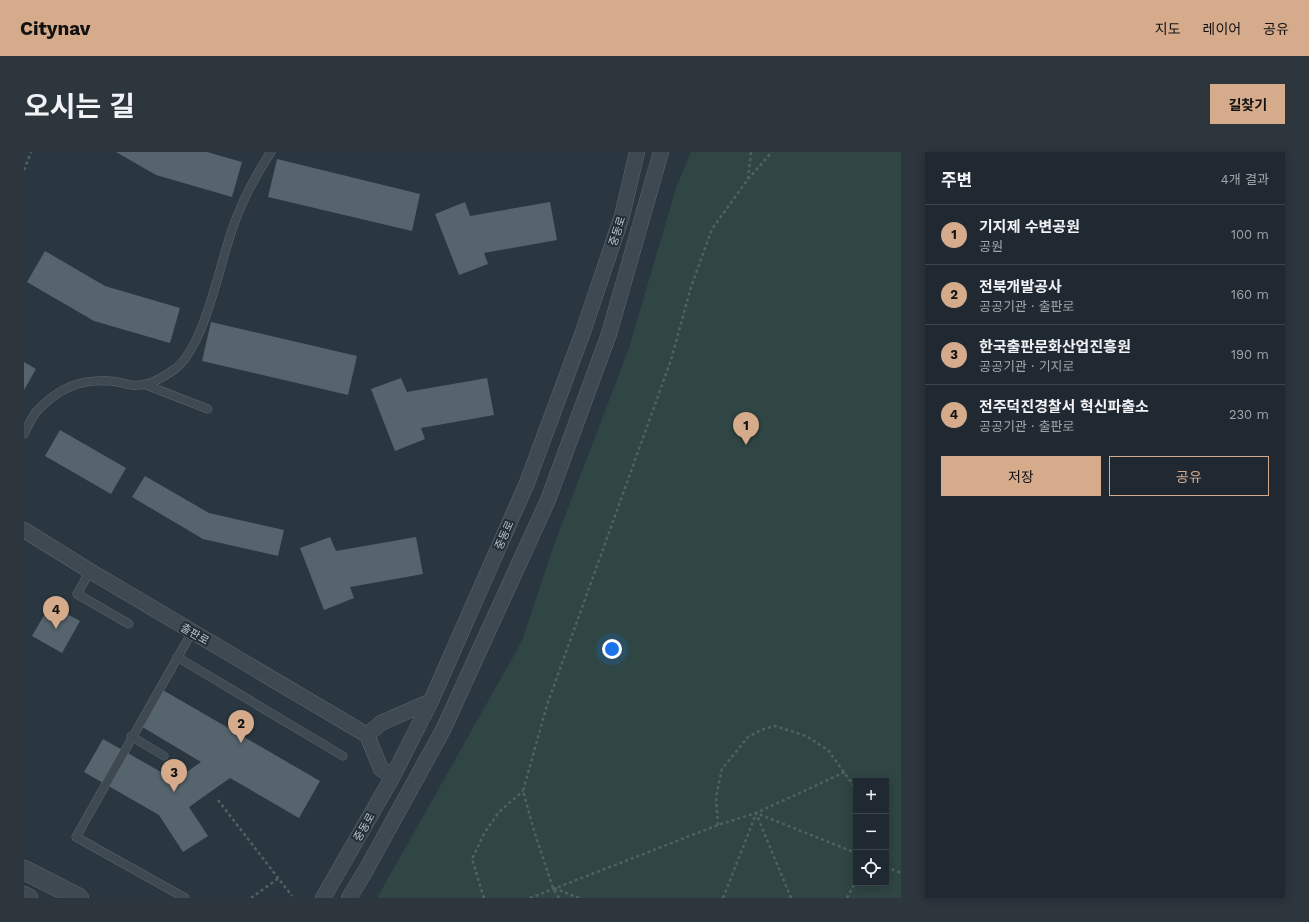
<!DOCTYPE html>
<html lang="ko">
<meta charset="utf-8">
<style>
:root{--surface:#202931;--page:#2d353d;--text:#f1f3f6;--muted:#a2a6ab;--line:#3d454d;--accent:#d6ab8b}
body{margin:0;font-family:"Work Sans","Noto Sans KR",sans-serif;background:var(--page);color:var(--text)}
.controls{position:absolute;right:12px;bottom:12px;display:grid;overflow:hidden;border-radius:0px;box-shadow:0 2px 10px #0003}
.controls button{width:36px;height:36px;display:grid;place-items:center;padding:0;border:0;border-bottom:1px solid var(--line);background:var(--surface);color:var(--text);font:20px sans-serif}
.you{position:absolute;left:588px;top:497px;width:14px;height:14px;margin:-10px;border:3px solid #fff;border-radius:50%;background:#1a73e8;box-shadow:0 0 0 6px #1a73e833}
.badge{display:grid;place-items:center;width:26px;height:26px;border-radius:50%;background:var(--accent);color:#111;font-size:13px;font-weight:700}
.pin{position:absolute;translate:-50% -33px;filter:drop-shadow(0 1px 2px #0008)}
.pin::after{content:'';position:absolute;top:21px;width:14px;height:12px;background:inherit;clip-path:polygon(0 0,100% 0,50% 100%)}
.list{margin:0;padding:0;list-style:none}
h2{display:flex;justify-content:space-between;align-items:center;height:52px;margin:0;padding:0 16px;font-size:17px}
h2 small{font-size:13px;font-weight:400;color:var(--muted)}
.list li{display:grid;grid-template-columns:26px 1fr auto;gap:12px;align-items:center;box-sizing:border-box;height:60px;padding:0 16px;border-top:1px solid var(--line)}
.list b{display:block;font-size:15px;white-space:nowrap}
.list p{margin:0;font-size:13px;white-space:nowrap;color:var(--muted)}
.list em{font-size:13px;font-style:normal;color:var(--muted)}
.actions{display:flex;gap:8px;padding:12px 16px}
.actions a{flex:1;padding:9px 0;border:1px solid var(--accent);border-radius:0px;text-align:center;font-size:14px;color:var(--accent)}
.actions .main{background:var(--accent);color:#111}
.icon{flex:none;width:22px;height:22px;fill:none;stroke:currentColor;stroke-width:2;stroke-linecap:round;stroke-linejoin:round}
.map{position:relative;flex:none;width:877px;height:746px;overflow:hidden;border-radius:0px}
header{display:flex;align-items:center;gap:24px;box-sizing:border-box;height:56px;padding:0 20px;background:var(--accent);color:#111}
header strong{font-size:19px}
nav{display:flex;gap:22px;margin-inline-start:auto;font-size:14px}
.intro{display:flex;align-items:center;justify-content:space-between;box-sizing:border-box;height:96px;padding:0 24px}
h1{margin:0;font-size:28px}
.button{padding:10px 18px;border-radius:0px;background:var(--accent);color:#111;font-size:14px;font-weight:700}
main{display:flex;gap:24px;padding:0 24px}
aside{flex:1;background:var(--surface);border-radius:0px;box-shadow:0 2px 10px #0003}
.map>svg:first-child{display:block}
.green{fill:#2f4644;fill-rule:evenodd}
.building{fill:#56646e}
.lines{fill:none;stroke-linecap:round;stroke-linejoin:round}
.service-casing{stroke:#5d676f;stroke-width:9}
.minor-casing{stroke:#5d676f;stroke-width:16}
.tertiary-casing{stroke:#5d676f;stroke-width:20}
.path{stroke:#4f6262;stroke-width:2.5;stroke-dasharray:3 3;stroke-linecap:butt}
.service{stroke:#3e4951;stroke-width:8}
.minor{stroke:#3e4951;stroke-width:15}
.tertiary{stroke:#3e4951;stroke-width:19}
.labels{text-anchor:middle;stroke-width:4;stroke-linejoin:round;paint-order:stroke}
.street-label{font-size:11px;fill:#bcc4cb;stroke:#232e37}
</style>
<header>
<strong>Citynav</strong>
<nav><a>지도</a><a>레이어</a><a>공유</a></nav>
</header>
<div class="intro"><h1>오시는 길</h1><a class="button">길찾기</a></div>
<main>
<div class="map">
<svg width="877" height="746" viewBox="0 0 877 746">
<rect width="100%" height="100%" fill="#2a3741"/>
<path class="green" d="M667,0h210v746h-524l145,-257 33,-99 74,-194 47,-160zM832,629h30v102h-30z"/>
<path class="building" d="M92,0h91l35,10 -10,35 -76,-22z
M253,7l143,35 -8,37 -144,-34z
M441,50l5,14 80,-14 7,38 -73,13 4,11 -29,11 -24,-61z
M21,99l60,35 75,22 -10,35 -76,-22 -67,-39z
M187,170l146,34 -9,39 -146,-34z
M0,210l12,7 -12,21z
M377,226l6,14 80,-14 7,37 -73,13 4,11 -30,12 -24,-62z
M36,278l66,38 -15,26 -66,-38z
M121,324l64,37 75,17 -6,26 -75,-17 -71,-42z
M306,385l6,14 80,-14 7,37 -73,13 4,11 -30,12 -24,-62z
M26,453l30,16 -18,32 -30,-17z
M137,537l159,92 -21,37 -69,-40 -41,29 19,29 -25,16 -24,-37 -75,-43 19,-33 72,41 26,-18 -62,-37z"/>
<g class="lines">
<g class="service-casing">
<path id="service" d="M122,233l62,24
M0,282c4,-8 8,-18 14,-24 21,-22 42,-31 72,-29 7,0 14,3 21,4 17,2 31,-7 44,-16 29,-22 44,-101 56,-136 10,-31 22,-54 40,-81
M66,419l-13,23 52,30
M153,505l166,99
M107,584l33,20
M161,746l-109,-61 116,-205"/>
</g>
<g class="minor-casing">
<path id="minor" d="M0,378l66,41 277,164 14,34 12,7
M343,583l14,-12 50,-22
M299,746l70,-122 38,-75 96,-218 56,-151 39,-116 15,-64
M325,746l17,-28 77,-140 105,-230 61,-166 52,-182"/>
</g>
<g class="tertiary-casing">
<path id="tertiary" d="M0,718l55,28
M0,744l4,2"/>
</g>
<path class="path" d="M0,18l7,-18
M724,27l3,-27
M194,648l74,96
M694,673l-2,-28 6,-28 26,-32 13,-7 14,-4 31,10 22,14 28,39
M862,715l15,6
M530,736l25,10
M227,746l28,-20
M460,746l-12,-39 13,-27 14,-20 24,-21
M506,746l188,-73 38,-12 89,-41
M535,746l-6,-10 -18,-54 -12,-43 24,-86 124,-345 20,-73 21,-58 36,-50 24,-27
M699,746l33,-84
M767,746l-35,-85 100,40
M823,746l9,-17"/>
<use href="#service" class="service"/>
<use href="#minor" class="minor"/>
<use href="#tertiary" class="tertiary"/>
</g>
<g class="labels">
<g class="street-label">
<text transform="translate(593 79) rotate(-72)" y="4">중동로</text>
<text transform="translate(480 383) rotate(-66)" y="4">중동로</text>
<text transform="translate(171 482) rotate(30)" y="4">출판로</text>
<text transform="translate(340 675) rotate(-60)" y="4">중동로</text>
</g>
</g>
</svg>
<div class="controls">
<button>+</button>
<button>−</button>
<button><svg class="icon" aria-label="locate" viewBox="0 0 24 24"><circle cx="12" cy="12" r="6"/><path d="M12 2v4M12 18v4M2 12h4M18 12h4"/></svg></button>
</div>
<div class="you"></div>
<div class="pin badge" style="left:722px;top:293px">1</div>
<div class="pin badge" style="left:217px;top:591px">2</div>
<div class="pin badge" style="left:150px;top:640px">3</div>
<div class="pin badge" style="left:32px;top:477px">4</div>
</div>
<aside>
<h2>주변<small>4개 결과</small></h2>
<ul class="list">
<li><span class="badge">1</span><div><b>기지제 수변공원</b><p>공원</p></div><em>100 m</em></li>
<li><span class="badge">2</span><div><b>전북개발공사</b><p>공공기관 · 출판로</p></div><em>160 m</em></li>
<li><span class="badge">3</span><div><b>한국출판문화산업진흥원</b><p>공공기관 · 기지로</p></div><em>190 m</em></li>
<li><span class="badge">4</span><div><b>전주덕진경찰서 혁신파출소</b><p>공공기관 · 출판로</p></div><em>230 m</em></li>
</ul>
<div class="actions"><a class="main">저장</a><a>공유</a></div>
</aside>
</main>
